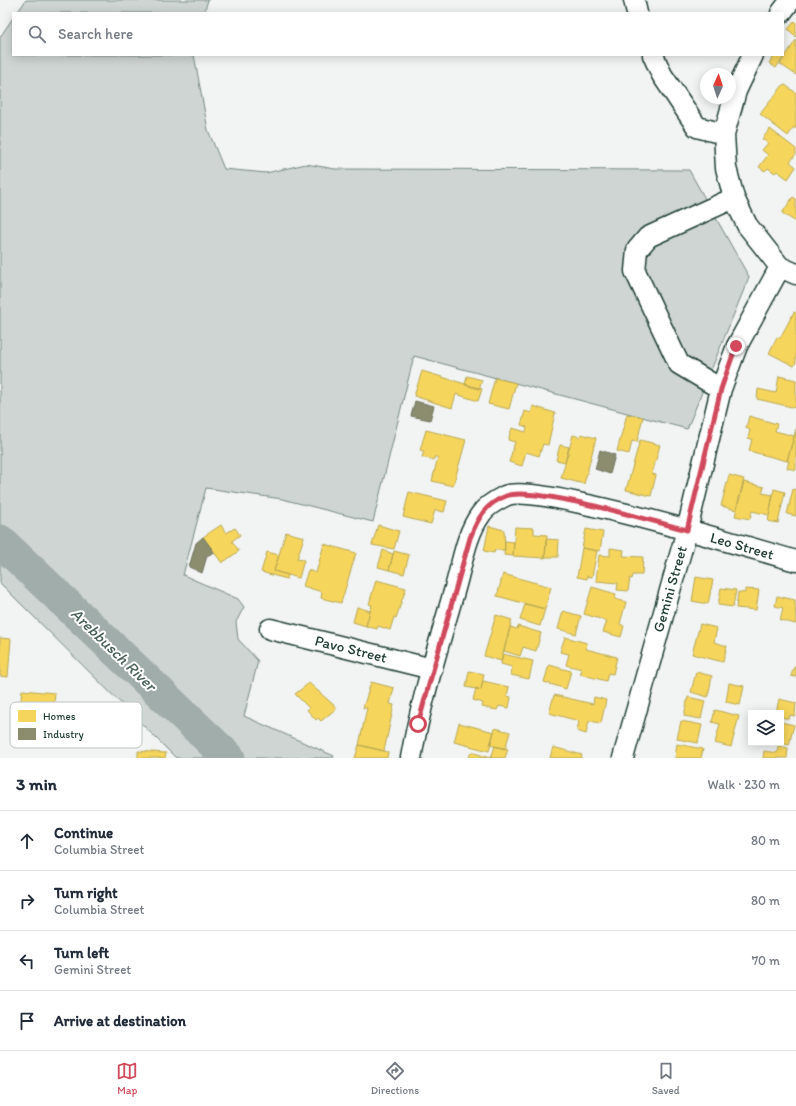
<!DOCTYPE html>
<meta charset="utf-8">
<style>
:root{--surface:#fff;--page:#f6f6f7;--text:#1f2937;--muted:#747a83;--line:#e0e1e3;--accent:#d1495b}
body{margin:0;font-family:Itim,sans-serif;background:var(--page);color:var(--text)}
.controls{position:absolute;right:12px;bottom:12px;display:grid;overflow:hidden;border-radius:0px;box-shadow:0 2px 10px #0003}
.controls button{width:36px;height:36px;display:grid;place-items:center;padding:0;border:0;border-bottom:1px solid var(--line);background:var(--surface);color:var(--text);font:20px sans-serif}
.compass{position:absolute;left:700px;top:68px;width:36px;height:36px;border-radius:50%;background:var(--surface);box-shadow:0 2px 10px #0003;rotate:3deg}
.stop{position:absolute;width:12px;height:12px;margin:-9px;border:3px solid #d1495b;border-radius:50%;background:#fff}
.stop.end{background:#d1495b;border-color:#fff;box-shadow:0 1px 4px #0008}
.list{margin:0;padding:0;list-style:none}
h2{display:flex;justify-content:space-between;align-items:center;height:52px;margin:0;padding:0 16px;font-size:17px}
h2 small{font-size:13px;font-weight:400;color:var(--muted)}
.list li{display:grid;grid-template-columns:26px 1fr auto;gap:12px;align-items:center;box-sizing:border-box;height:60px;padding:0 16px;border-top:1px solid var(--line)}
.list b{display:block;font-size:15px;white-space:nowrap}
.list p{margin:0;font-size:13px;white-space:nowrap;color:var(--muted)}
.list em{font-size:13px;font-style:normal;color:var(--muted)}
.icon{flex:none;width:22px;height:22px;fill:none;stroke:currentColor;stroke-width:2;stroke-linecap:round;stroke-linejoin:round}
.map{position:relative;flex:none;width:796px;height:758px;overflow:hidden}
.search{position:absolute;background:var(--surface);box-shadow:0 2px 10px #0003;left:12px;right:12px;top:12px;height:44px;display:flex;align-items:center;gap:10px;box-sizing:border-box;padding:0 14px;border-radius:0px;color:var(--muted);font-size:15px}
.sheet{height:292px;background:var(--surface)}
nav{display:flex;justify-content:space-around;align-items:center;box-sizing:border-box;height:56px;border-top:1px solid var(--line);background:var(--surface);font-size:11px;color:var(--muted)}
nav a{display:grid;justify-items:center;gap:2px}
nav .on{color:var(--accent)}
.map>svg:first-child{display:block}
.green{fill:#ced5d3;stroke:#768984}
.homes{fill:#f6d55c;stroke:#b6a750}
.industry{fill:#8c8c6e;stroke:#6b745d}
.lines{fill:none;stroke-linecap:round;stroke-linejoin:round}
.river{stroke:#a1adaa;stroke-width:33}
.minor-casing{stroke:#1f3d34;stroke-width:23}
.minor{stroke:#fff;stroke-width:20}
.route{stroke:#d1495b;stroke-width:5}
.labels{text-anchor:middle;stroke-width:4;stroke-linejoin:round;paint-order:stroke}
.street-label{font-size:15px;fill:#1f3d34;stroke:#fff}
.water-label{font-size:16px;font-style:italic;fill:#465f57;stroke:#fff}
.key{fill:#fff;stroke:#bcc5c2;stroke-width:1}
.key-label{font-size:11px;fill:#1f3d34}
</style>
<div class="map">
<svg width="796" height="758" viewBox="0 0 796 758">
<rect width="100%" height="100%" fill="#f2f3f3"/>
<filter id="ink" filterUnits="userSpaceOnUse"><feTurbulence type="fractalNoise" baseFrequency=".025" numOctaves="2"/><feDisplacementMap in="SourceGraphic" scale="8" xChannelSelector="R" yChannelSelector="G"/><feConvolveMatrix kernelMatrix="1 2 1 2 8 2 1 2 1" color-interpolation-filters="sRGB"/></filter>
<g filter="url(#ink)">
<path class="green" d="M26,0h182l-4,13h-187z
M13,18v37h181l14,75 16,39 42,4 40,-9 29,5 354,1 60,107 -62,152 -273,-73 -41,166 -91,-23 -76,-11 -23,87 55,24 6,8 -8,15 2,17 20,22 -14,55 90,40 -1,2h-157l-176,-175v-546z"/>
<path class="homes" d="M795,21l1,1v15l-8,-8z
M796,40v35l-16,-11z
M775,55l9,1 -8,12 -7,-5z
M784,84l12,9v36l-2,-2 -6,9 -28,-22z
M770,129l26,20v5l-6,8 6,5 -8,12 -11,-8 -2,2 -7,-5 -3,3 -6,-4 9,-12 -6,-5 6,-7 -6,-4z
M793,197l3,2v23l-14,-9z
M794,312l2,1v49l-2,4 -25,-13 8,-16 3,1z
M422,371l60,18 -4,12 -22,-7 -4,14 -38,-12z
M467,376l15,4 -3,9 -14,-4z
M779,376l17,4v28l-39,-9 1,-10 18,4z
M495,378l21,5 -7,26 -21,-5z
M533,406l22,7 -7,32 -5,-1 -4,12 -13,-4 -4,14 -13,-4 6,-20 -7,-2 4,-12 14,4 1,-5 -6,-2 4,-14 6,2z
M627,414l16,3 -6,25 -5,-1 -3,13 -12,-3z
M749,416l28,8 -2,7 19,5 -7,25 -38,-10 3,-12 -4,-1 2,-8 -4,-2z
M796,429v41l-9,-2 2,-7h-2z
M426,430l40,10 -13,46 -21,-5 6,-24h-4v3l-12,-3 2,-6 -4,-1z
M581,434l15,4 -12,46 -23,-6 12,-43 7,2z
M640,440l20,5 -8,29 4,1 -5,21 -25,-6z
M560,445l9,2 -4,15 -9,-2z
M729,475l15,4 -8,31 -15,-4z
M744,482l20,5 -2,6 11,2 -4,20 -17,-4 -2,8 -15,-3z
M774,489l11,3 -7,31 -10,-2z
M793,489l3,1v26l-9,-2z
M409,492l38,9 -3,11 -9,-2 -4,14 -28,-7z
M221,525l5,8 9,-5 5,7 -8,6 7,10 -17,12 -19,-26z
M378,525l21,6 -5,18 -22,-4z
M489,526l15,4 1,20h-10l-1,3 -10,-2z
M515,527l19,1v6l13,1 -2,23 -32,-2z
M586,529l17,3 -3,19 -18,-3z
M286,532l18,5 -7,22 7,1 -5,18 -25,-7z
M546,539l13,1 -1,17h-13z
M505,541l9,1 -1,14 -9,-1z
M324,544l32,9 -15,50 -20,-5 1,-6 -19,-6 5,-16 8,3z
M582,548l15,3 -5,26 -5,-1v3l-10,-2z
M610,548l14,2 -1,6 20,1 -1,18h-9l-1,4 -2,-1 -2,13 -11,-1 1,-7 -22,-2 3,-26 11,1z
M383,550l10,4 -4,16 -11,-3z
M394,551l15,4 -5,19 -15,-4z
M267,552l12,3 -5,16 14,4 -1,4 -26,-7z
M503,574l48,13 -6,22 -48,-13z
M696,577l17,3 -5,24 -16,-3z
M376,580l30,8 -10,30 -2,-1 -4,13 -12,-4 -1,3 -11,-3 6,-21 -3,-1z
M592,587l24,7 -1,5 11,3 -6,22 4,2 -3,11 -18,-5 4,-11 -23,-7z
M721,588l15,2 -3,17 -15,-2z
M745,589l14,1 -3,20 -20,-2 2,-16 7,1z
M777,596l18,4 1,24 -16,-4 3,-12 -8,-2z
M525,604l20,5 -5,17 -20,-6z
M357,607l13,4 -4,15 -13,-4z
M563,611l18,5 -5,18 -18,-5z
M496,615l16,5 -11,41 -17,-5z
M700,624l17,4 -3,14 13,4 -4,16 -31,-8z
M518,626l23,7 -5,18 -13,-4 -3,9 -16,-5 6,-24 7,2z
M565,637l22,6 -1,6 31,8 -4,17 -5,-1 -2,8 -26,-7 2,-5 -16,-4 3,-11 -9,-2z
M0,638l11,1 -3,38 -8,-1z
M503,654l30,7 -4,18 -18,-4 1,-8 -11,-3z
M549,665l22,6 -5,18 -22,-7z
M794,667h2v10l-5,-1z
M469,671l15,3 -3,16 -15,-3z
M696,672l16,4 -4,21 -17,-5z
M483,681l26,6 -2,9 4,1 -2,11 -10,-2 -2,4 -15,-3 1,-4 -10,-3 3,-12 5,2z
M371,682l23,6 -4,16 4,1 -10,46 -25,-6 8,-37h-4z
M309,683l28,25 -16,13 -3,-3 -2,2 -9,-10 2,-2 -14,-14z
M729,683l15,3 -4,19 -14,-3z
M22,690l33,3 -3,32 -10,-1 1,-4 -24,-2z
M554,695l39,9 1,-7 12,3 -5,23 -12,-2 -3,13 -9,-3 2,-10 -30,-8z
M688,697l17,4 -4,18 -17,-3z
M779,699l17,4 -1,13 -5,-1 -1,4 -8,-2v-4h-5z
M715,710l24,6 -8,31 -16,-4 5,-19 -8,-2z
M681,721l21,4 -4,18 -21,-4z
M781,722l13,3 -5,20 -8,-2z
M459,723l35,9 -5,19 -35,-9z
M495,728l15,4 -5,17 -15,-4z
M677,744l26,5 -2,9h-26z
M359,745l29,7 -1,6h-32z
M495,746l13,3 -3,9h-36l2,-6 20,6z
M778,746l10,2 -1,10h-24l1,-7 13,2z
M553,747l29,8 -1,3h-31z
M138,751l28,2 -1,5h-27z"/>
<path class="industry" d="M415,401l19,5 -4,14 -19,-4z
M600,450l15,5 -5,19 -15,-5z
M203,537l11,15 -7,4 -5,17 -13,-6 7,-24z"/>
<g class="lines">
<path class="river" d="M0,541l229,217"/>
<g class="minor-casing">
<path id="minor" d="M634,0l3,13
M781,13l10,-13
M653,55l9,20 35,52 27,7
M753,55l-17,36 -12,43 2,34 8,30 13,27 33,42 16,7
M721,389l-42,-25 -44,-93 2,-21 11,-13 86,-39
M270,629l162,40
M411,758c10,-58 28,-114 44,-170 7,-24 11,-54 26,-74 5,-8 16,-14 24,-18 28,-14 249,53 291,65
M623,758l64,-228 34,-141 16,-43 43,-79"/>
</g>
<use href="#minor" class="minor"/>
</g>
</g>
<g class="lines" filter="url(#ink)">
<path class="route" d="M418,724l52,-186c8,-20 15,-34 36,-42 25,-11 149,26 181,34l34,-141 15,-43"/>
</g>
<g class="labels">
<g class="street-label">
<text transform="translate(742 546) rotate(16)" y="5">Leo Street</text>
<text transform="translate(670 589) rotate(-74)" y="5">Gemini Street</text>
<text transform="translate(351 649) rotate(14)" y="5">Pavo Street</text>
</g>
<g class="water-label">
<text transform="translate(114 649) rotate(44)" y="6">Arebbusch River</text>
</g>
</g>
<rect x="10" y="702" width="132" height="46" rx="6" class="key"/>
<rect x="18" y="710" width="18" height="12" fill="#f6d55c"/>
<rect x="18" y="728" width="18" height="12" fill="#8c8c6e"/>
<g class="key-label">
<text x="43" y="720">Homes</text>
<text x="43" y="738">Industry</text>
</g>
</svg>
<div class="controls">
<button><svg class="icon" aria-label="layers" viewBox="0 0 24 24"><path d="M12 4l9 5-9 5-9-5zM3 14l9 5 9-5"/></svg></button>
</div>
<svg class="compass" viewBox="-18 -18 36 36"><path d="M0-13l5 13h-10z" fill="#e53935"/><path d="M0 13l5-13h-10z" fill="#747a83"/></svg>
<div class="stop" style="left:418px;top:724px"></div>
<div class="stop end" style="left:736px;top:346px"></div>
<div class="search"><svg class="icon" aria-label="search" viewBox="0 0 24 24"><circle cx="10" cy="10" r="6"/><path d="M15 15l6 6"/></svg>Search here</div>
</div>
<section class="sheet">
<h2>3 min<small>Walk · 230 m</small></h2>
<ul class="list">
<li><svg class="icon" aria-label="ahead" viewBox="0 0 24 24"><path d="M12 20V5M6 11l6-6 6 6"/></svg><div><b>Continue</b><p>Columbia Street</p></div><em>80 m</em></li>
<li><svg class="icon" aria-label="right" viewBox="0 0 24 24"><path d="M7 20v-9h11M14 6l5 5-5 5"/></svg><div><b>Turn right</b><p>Columbia Street</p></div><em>80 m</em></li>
<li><svg class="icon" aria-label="left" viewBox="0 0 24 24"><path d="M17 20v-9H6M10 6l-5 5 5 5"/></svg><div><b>Turn left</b><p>Gemini Street</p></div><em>70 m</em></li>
<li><svg class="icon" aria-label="arrive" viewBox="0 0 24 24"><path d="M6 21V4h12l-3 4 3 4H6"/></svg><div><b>Arrive at destination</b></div></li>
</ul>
</section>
<nav>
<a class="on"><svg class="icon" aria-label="map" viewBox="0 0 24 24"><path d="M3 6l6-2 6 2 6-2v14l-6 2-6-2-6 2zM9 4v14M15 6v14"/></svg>Map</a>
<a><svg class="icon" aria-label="directions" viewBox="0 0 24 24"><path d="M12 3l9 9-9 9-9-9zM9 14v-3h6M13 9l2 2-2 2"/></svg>Directions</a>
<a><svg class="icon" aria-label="saved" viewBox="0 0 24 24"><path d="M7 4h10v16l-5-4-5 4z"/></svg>Saved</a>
</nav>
